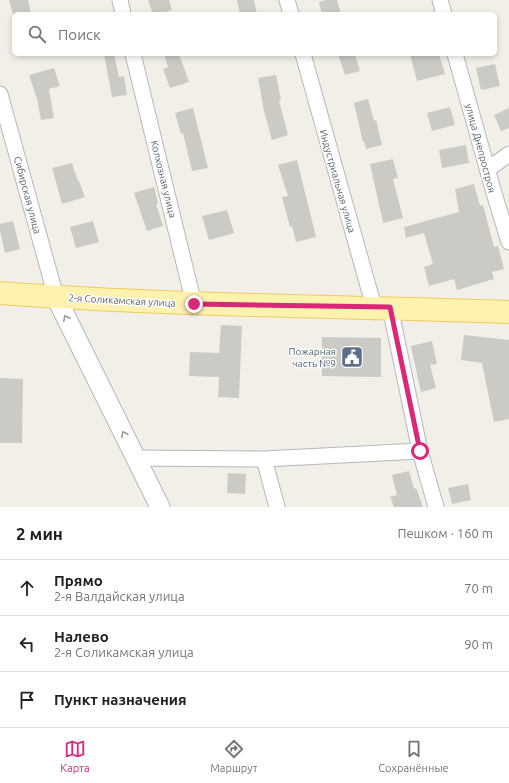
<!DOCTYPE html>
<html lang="ru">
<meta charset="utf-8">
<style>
:root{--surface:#fff;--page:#f2f2f2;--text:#202124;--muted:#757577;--line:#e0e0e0;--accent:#db2777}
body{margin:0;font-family:Ubuntu,sans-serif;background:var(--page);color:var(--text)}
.stop{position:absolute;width:12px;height:12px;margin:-9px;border:3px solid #db2777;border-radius:50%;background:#fff}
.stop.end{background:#db2777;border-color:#fff;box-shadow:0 1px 4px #0008}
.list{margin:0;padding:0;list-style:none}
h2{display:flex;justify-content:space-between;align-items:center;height:52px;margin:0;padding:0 16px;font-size:17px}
h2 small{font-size:13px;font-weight:400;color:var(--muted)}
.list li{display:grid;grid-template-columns:26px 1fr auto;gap:12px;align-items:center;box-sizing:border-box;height:56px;padding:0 16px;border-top:1px solid var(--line)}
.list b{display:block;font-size:15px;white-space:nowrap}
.list p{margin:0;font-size:13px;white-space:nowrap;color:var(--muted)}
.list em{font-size:13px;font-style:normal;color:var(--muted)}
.icon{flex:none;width:22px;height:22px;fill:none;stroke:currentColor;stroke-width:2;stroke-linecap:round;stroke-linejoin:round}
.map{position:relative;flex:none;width:509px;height:507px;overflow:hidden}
.search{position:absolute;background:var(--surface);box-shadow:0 2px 6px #0003;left:12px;right:12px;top:12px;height:44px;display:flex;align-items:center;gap:10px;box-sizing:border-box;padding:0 14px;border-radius:6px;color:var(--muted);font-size:15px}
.sheet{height:220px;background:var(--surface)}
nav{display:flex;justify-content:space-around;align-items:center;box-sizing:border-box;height:56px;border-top:1px solid var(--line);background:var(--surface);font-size:11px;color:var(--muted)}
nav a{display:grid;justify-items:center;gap:2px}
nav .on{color:var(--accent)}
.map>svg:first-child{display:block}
.building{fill:#cccac5}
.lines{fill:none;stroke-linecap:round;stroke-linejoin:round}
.minor-casing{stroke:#b5b8bc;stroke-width:17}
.tertiary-casing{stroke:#b5b8bc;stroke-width:21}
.primary-casing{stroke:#f2c960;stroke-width:24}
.minor{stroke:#fff;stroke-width:15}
.tertiary{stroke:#fff;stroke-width:19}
.primary{stroke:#fff2af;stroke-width:22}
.oneway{stroke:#979a9d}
.route{stroke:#db2777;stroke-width:5}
.labels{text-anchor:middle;stroke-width:3;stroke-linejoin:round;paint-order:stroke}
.street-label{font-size:10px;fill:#5f6368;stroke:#fff}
.service-label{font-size:10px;fill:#4e5e75;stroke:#fff;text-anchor:end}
</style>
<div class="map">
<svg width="509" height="507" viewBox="0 0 509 507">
<rect width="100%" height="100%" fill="#f1efe8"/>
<path class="building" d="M9,0h19l3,14h-18z
M148,0h21l3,10 -12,4h-7z
M237,0h17l3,14h-17z
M326,0h11l4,14h-19l-3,-12z
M104,54h10l5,23 5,-1 3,19 -15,2z
M164,54h15l10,28 -19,6 -7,-19 5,-2z
M338,54h17l5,17 -15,4z
M410,54h29l6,20 -28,7z
M495,64l5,22 -19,4 -5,-22z
M54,68l6,18 -11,3 5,29 -13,2 -4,-21 -8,-24z
M276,75l5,25 -2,1 9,34 -16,5 -8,-29 -6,-33z
M368,99l6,22 2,-1 6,25 -16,4 -2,-8 -1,1 -9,-39z
M450,107l5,18 -23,6 -5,-18z
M193,108l15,60 -16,3 -9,-38 -2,1 -6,-21z
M509,108v20l-8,3 -7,-16z
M466,145l3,18 -27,5 -3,-18z
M393,159l5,19 -5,1 10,39 -20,5 -13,-59z
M297,160l19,77 -20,5 -4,-16 -2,1 -8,-30 6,-1 -10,-31z
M72,163l6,18h1l6,16 -23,7 -10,-36z
M474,184l6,22 3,-1 11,42 4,-1 6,23 -12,3 2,7 -37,11 -3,-11 -25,7 -5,-19 9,-3 -9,-31 -18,5 -2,-11 55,-15 -4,-23z
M154,187l4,16 -2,1 7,22 -16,5 -13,-38z
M227,210l7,23 -25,7 -7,-24z
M13,221l7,28 -15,4 -5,-22v-7z
M93,221l6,21 -23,6 -6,-21z
M221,325l21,1 -3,72 -21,-1 1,-20 -30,-1 1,-24 29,1z
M464,335l45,5v79l-15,3 -12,-59 -21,-3z
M322,337l59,1v39l-59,-1z
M432,341l5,23 -7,1 6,23 -15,4 -10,-46z
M0,378l23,1 -1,64h-22z
M409,471l5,18 2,-1 7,19h-29l-4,-10 7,-2 -5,-20z
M228,473l18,1 -1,20 -18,-1z
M468,484l3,16 -19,4 -4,-16z"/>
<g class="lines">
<g class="minor-casing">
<path id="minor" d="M120,0l3,14
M287,0l4,14
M440,0l4,14
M133,54l61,250
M303,54l71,253
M455,54l39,139 15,49
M0,94l56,203
M488,169l21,-15
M390,307l30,144 16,56
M135,458l129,1 156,-8
M264,459l13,48"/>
</g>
<g class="tertiary-casing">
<path id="tertiary" d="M56,297l104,210"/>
</g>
<g class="primary-casing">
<path id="primary" d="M0,293c169,13 339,13 509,19"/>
</g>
<use href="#minor" class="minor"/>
<use href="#tertiary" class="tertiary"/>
<use href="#primary" class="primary"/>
</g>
<defs><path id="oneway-chevron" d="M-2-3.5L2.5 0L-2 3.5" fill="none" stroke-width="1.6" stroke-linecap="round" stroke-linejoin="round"/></defs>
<g class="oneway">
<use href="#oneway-chevron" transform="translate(66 318) rotate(-116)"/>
<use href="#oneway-chevron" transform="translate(124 434) rotate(-116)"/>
</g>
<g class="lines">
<path class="route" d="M194,304l196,3 30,144"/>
</g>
<defs>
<g id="civic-square" transform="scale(1.15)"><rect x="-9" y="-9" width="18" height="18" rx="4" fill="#5c6f8a" stroke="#fff"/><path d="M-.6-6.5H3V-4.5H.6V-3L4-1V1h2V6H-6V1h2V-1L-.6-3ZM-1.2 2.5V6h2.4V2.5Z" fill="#fff"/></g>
</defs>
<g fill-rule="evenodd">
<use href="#civic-square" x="352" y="357"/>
</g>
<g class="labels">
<g class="street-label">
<text transform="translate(481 148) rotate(75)" y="4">улица Днепростроя</text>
<text transform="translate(164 179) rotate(76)" y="4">Колхозная улица</text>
<text transform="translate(338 181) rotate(74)" y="4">Индустриальная улица</text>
<text transform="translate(28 195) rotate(75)" y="4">Сибирская улица</text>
<text transform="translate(122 300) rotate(3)" y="4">2-я Соликамская улица</text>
</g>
<g class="service-label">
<text x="336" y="355">Пожарная<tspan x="336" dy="12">часть №9</tspan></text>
</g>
</g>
</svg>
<div class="stop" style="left:420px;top:451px"></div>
<div class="stop end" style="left:194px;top:304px"></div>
<div class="search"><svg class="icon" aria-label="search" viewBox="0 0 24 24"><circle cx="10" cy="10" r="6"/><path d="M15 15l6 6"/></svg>Поиск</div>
</div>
<section class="sheet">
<h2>2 мин<small>Пешком · 160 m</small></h2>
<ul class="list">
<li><svg class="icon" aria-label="ahead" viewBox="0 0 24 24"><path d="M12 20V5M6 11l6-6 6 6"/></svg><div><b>Прямо</b><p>2-я Валдайская улица</p></div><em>70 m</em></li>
<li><svg class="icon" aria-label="left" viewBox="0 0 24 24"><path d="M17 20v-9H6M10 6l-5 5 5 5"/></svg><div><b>Налево</b><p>2-я Соликамская улица</p></div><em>90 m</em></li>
<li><svg class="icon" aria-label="arrive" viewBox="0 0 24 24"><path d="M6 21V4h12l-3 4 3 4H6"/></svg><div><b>Пункт назначения</b></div></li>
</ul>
</section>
<nav>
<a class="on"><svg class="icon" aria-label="map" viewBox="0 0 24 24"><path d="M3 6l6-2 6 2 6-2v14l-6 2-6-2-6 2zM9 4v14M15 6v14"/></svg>Карта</a>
<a><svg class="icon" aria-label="directions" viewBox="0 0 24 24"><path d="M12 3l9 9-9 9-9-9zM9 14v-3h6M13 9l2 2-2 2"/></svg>Маршрут</a>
<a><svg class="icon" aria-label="saved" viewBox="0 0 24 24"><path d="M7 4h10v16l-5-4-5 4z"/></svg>Сохранённые</a>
</nav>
